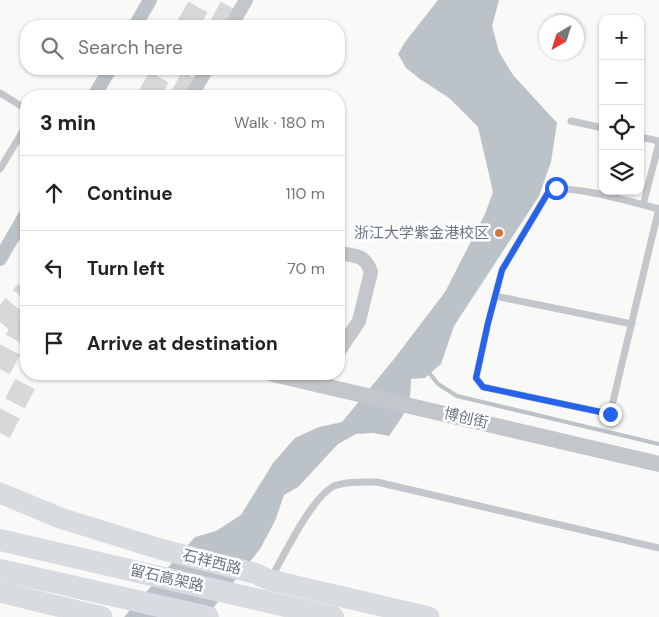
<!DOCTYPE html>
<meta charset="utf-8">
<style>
:root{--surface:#fff;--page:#f6f6f6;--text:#222;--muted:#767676;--line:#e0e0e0}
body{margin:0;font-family:"DM Sans","Noto Sans SC",sans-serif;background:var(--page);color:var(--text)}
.controls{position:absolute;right:15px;top:15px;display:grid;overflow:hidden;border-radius:10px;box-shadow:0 1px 4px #0004}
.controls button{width:45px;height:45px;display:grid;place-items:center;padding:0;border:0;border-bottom:1px solid var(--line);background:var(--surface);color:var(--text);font:25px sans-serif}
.compass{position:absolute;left:539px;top:15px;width:45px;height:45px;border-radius:50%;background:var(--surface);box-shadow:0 1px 4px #0004;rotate:219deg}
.stop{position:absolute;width:15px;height:15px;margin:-11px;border:4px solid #2563eb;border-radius:50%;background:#fff}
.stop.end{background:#2563eb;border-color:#fff;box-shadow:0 1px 5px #0008}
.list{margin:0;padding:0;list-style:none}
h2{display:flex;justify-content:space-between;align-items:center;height:65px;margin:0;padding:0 20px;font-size:21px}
h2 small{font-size:16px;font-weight:400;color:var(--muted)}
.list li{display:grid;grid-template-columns:32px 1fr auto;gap:15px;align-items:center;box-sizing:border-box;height:75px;padding:0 20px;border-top:1px solid var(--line)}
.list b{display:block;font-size:19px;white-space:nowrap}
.list em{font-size:16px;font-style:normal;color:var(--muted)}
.icon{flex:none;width:28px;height:28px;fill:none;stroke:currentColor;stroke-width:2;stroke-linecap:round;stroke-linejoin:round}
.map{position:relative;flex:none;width:659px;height:617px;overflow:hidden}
.search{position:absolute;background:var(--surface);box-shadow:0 1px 4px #0004;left:20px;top:20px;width:325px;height:55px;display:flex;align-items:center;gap:12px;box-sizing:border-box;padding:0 18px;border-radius:20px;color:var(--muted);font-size:19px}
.panel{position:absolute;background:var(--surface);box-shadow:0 1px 4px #0004;left:20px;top:90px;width:325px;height:290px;border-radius:20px}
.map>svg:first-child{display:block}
.water{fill:#bbc3c8}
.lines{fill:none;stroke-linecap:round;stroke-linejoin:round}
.stream{stroke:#bbc3c8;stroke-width:4}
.canal{stroke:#bbc3c8;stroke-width:14}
.trunk-tunnel{stroke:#d6d8da;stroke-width:22;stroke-dasharray:22 11;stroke-linecap:butt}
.service{stroke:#c3c6ca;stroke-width:7}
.minor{stroke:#c3c6ca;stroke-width:14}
.tertiary{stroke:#c3c6ca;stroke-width:16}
.primary{stroke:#d8dbdf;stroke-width:21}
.trunk{stroke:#d8dbdf;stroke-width:22}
.route{stroke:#2563eb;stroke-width:6}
.poi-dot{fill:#d2753e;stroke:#fff;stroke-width:2}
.labels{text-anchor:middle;stroke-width:5;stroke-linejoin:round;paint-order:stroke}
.poi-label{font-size:15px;fill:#6b7685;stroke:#fff;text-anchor:end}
.street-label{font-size:15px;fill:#6b7685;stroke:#fff}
</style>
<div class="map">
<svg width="659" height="617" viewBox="0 0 659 617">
<rect width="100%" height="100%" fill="#f9f9f7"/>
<path class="water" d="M438,0h61l-7,26 7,26 14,23 44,48 -6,39 -12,34 -85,130 -13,38 -16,14 -14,1c0,28 -6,34 -22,57l-16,-3 -17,1 -18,10 -40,43 -14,8 -9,26 -15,28 -54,68h-82l71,-80 21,-6 25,-16 32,-52 22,-25 24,-11 23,-5 52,-63 51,-67 40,-78 8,-22 -15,-65 -29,-29 -29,-19 -14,-11 -8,-14 7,-12z"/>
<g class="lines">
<path class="stream" d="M427,370l11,14 19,12 202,48"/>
<path class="canal" d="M135,26l15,-26
M94,96l16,-27
M0,259l26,-45"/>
<path class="trunk-tunnel" d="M187,26l15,-26
M220,26l14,-26
M148,96l16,-27
M181,96l15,-27
M0,322l26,-31
M0,369l26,-49
M0,433l30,-59"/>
<path class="service" d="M0,93l26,16
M571,121l32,7
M640,137l19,4
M0,169l26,-43
M643,205l16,-62
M495,296l137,28
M610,414l-127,-27 -7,-9 12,-55 14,-53 47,-79c20,-8 86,12 110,18
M609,418l50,-210
M271,578c14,-24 40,-80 63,-92 12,-5 30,-4 43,-4l282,66"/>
<path class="minor" d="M231,26l15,-26
M191,96l16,-27
M339,253c16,3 26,1 32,19l-12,49 -20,30"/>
<path class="tertiary" d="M273,374l386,90"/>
<path class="primary" d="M0,493l60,25 100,31 94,24 16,7 159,37
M0,592l102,25"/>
<path class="trunk" d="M0,540l333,77
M0,570l208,47"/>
</g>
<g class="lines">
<path class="route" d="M556,188l-7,3 -47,79 -14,53 -12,55 7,9 127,27"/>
</g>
<circle class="poi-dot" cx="499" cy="233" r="5"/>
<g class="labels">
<g class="poi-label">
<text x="489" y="238">浙江大学紫金港校区</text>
</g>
<g class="street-label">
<text transform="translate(466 418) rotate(13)" y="5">博创街</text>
<text transform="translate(212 562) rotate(14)" y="5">石祥西路</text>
<text transform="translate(167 578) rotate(13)" y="5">留石高架路</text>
</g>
</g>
</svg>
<div class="controls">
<button>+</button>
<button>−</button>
<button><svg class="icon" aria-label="locate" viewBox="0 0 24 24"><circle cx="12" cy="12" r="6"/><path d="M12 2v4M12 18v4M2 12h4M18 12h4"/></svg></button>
<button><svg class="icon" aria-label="layers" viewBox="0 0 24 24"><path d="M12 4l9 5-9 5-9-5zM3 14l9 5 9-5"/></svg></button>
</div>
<svg class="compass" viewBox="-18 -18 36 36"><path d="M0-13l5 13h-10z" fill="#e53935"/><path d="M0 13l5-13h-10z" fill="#767676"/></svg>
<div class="stop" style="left:556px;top:188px"></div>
<div class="stop end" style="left:610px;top:414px"></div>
<div class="search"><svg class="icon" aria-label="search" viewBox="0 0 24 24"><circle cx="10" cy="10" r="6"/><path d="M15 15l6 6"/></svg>Search here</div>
<section class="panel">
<h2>3 min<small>Walk · 180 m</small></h2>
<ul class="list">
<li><svg class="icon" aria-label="ahead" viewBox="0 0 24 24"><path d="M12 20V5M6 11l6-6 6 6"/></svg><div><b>Continue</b></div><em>110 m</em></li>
<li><svg class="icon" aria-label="left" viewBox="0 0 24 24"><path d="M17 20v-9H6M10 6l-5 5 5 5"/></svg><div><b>Turn left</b></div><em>70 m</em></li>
<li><svg class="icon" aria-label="arrive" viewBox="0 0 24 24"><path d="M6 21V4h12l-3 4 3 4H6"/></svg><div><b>Arrive at destination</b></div></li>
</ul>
</section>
</div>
